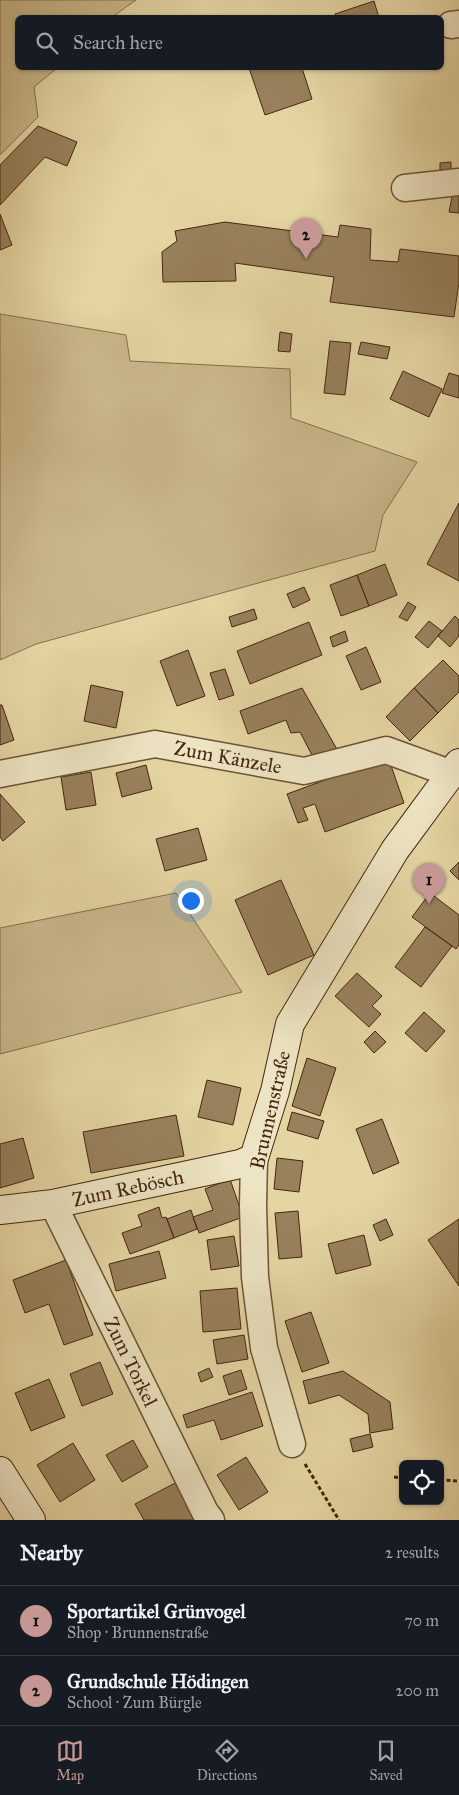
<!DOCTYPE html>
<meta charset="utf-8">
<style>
:root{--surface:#171b24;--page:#20242c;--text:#f1f3f6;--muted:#9ea1a6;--line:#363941;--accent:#c59692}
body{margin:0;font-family:"IM FELL Great Primer",serif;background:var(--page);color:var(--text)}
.controls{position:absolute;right:15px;bottom:15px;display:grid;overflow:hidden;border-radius:8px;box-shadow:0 1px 4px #0004}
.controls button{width:45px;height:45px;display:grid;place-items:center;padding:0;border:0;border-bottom:1px solid var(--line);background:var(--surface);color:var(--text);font:25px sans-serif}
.you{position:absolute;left:190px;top:900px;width:18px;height:18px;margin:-12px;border:4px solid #fff;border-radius:50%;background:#1a73e8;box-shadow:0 0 0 8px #1a73e833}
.badge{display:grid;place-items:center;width:32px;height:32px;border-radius:50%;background:var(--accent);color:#111;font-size:16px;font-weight:700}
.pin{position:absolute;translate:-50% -41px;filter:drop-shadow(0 1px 2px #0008)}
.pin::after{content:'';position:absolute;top:26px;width:18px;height:15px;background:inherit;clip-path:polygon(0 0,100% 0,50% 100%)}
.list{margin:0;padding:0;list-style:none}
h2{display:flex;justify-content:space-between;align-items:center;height:65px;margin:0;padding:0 20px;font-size:21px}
h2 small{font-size:16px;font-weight:400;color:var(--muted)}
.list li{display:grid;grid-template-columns:32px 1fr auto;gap:15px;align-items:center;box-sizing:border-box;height:70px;padding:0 20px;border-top:1px solid var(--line)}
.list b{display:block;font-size:19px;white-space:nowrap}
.list p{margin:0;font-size:16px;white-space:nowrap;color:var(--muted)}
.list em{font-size:16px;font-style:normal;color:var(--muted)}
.icon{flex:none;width:28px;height:28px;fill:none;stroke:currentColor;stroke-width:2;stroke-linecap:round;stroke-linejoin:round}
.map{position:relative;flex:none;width:459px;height:1520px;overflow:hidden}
.search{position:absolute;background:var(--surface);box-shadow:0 1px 4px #0004;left:15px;right:15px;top:15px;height:55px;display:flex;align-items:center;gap:12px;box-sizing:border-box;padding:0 18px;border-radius:8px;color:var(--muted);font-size:19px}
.sheet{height:205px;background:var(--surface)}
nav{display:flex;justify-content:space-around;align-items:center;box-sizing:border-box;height:70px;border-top:1px solid var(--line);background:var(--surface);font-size:14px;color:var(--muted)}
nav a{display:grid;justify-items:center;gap:2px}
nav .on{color:var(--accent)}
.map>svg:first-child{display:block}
.green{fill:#c9b78a;stroke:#876e4d}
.building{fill:#98815c;stroke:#452610}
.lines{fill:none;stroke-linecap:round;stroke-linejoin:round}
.street-casing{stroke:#6d5235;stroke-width:29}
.secondary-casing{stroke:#452610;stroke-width:30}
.path{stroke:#452610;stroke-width:3;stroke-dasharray:4 2.5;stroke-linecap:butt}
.street{stroke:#ede4c3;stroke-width:26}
.secondary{stroke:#ede4c3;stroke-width:28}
.labels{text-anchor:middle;stroke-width:4.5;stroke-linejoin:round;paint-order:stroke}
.street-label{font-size:20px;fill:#452610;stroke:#ede4c3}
</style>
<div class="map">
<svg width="459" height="1520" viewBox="0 0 459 1520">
<rect width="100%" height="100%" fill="#e4d5a3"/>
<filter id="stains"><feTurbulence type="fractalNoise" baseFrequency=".004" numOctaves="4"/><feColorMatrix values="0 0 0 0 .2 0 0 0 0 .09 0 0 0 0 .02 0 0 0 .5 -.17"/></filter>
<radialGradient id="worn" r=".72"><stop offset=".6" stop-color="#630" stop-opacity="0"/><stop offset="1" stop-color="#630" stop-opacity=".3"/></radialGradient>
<path class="green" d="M0,0h136l-24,17 -94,1v50h39l-23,19 4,30 -38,38z
M0,314l126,21 4,26 160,8 1,49 126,44 -34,53 -8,36 -339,93 -36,16z
M176,893l66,99 -242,62v-126z"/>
<path class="building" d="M374,1l5,17h-43l-1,-4z
M249,68h53l10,31 -47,16z
M38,126l39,16 -10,24 -22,-9 -45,48v-40z
M451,162v10h-11v-9z
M454,187h5v26l-10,-1z
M0,214l12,31 -12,5z
M225,222l113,15 2,-12 31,4 -1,31 28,2 2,-13 59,7v26l-5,35 -124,-15 4,-25 -99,-14 1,18 -73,1 -1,-30 15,-11 -2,-10z
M280,332l12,2 -2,18 -12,-1z
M330,341l21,2 -6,52 -21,-2z
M361,342l29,5 -3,12 -29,-5z
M403,371l39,18 -13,28 -39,-18z
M449,373l10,3v22l-17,-5z
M459,503v78l-32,-17z
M385,564l12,31 -28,11 -12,-31z
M357,575l12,31 -28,10 -11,-31z
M304,587l6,13 -17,8 -6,-14z
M408,602l8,5 -9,14 -8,-4z
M254,609l3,10 -25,8 -3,-10z
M455,616l4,4v16l-9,11 -12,-11z
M429,621l13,10 -14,17 -13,-11z
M309,622l13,33 -72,29 -13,-33z
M345,631l3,10 -15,6 -3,-10z
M366,647l15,35 -20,8 -15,-34z
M188,650l17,46 -28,10 -17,-45z
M443,660l16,16v16l-21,21 -24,-25z
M225,669l9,26 -15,5 -9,-27z
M91,685l32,7 -7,36 -32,-7z
M302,688l36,63 -22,12 -16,-31 -9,1 -5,-13 -38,14 -8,-23z
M414,688l24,25 -28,28 -24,-24z
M0,705h2l12,35 -14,5z
M388,757l16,46 -79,29 -10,-28 -12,4 5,12 -10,3 -11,-29z
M146,765l6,24 -30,8 -6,-24z
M91,772l5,33 -30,5 -5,-33z
M0,794l25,28 -22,19 -3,-4z
M198,828l9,32 -42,11 -9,-32z
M459,862v18l-9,-9z
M281,880l33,75 -46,20 -33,-75z
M430,893l29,22v30l-3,4 -44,-32z
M425,927l27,19 -31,41 -26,-20z
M357,973l25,23 -10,10 9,8 -12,13 -34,-31z
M424,1012l21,19 -19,21 -21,-19z
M375,1031l11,11 -12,11 -10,-11z
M307,1058l29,10 -16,48 -28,-10z
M207,1080l34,8 -8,37 -35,-8z
M292,1112l32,9 -6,18 -31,-9z
M176,1115l8,41 -93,17 -8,-41z
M382,1119l17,44 -26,11 -17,-45z
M23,1138l11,40 -34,10v-44z
M277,1158l26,3 -4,31 -25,-3z
M230,1179l13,38 -44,16 -6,-16 20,-7 -8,-21z
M159,1207l3,11 4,-1 8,21 -44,16 -8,-21 20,-7 -4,-11z
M191,1210l6,19 -23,9 -7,-19z
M298,1211l4,46 -23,2 -4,-46z
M386,1219l7,16 -13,6 -7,-16z
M459,1219v67l-31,-46z
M364,1235l7,30 -35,9 -8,-30z
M234,1236l5,30 -28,4 -4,-30z
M159,1251l7,27 -50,13 -7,-27z
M66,1260l27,75 -29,10 -15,-41 -24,9 -12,-33z
M237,1288l4,41 -38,3 -3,-41z
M311,1312l18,51 -27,9 -17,-51z
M244,1335l4,24 -31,5 -4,-24z
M100,1362l13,32 -31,12 -12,-32z
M209,1368l4,9 -12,5 -3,-9z
M241,1370l6,19 -18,6 -6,-19z
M343,1371l47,31 3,27 -23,4 -2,-19 -29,-19 -30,9 -6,-23z
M49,1379l16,38 -34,14 -16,-38z
M252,1392l11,34 -42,14 -7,-20 -27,8 -4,-13z
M370,1434l3,13 -20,5 -3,-13z
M133,1440l15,27 -26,15 -16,-27z
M73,1443l22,37 -35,22 -23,-37z
M246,1457l22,35 -29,18 -22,-35z
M179,1481l20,39h-55l-9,-16z"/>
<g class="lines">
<g class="street-casing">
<g id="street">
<path d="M451,25l8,-1"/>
<path d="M405,188l54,-6"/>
<path id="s1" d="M0,774l155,-30 149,27 82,-21 66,24"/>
<path d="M254,1158l-1,48 2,71 9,71 28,96"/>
<path id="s2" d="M53,1204l152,308 6,8"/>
</g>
</g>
<g class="secondary-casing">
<g id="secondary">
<path id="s3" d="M0,1210l53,-6 187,-40 14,-6 21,-67 15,-67 105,-174 64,-87"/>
<path d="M0,1471l31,49"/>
</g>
</g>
<path class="path" d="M305,1464l34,56
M394,1477l9,1
M440,1480l19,1"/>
<use href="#street" class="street"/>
<use href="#secondary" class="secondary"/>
</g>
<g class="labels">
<g class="street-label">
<text dy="7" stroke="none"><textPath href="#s1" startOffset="232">Zum Känzele</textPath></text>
<text transform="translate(270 1110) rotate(-77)" y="7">Brunnenstraße</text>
<text dy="7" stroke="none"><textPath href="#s3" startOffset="130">Zum Rebösch</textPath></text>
<text dy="7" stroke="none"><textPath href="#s2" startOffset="176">Zum Torkel</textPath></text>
</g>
</g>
<rect width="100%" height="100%" filter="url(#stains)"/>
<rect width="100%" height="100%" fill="url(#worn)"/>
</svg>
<div class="controls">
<button><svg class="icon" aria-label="locate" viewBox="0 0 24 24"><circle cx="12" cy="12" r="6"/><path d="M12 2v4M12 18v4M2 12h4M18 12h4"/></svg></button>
</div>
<div class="you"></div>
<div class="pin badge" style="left:429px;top:904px">1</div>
<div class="pin badge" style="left:306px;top:259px">2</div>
<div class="search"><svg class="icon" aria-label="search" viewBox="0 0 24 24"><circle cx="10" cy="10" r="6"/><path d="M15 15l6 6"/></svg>Search here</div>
</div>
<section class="sheet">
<h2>Nearby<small>2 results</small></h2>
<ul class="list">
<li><span class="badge">1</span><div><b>Sportartikel Grünvogel</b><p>Shop · Brunnenstraße</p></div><em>70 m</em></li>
<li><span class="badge">2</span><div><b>Grundschule Hödingen</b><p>School · Zum Bürgle</p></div><em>200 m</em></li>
</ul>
</section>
<nav>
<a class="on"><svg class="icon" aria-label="map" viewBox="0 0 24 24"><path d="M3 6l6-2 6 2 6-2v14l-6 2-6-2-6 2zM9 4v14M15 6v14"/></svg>Map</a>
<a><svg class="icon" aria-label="directions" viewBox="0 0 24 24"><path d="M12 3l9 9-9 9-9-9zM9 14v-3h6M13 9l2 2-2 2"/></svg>Directions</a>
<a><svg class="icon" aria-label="saved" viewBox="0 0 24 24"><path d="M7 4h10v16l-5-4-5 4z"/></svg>Saved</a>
</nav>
